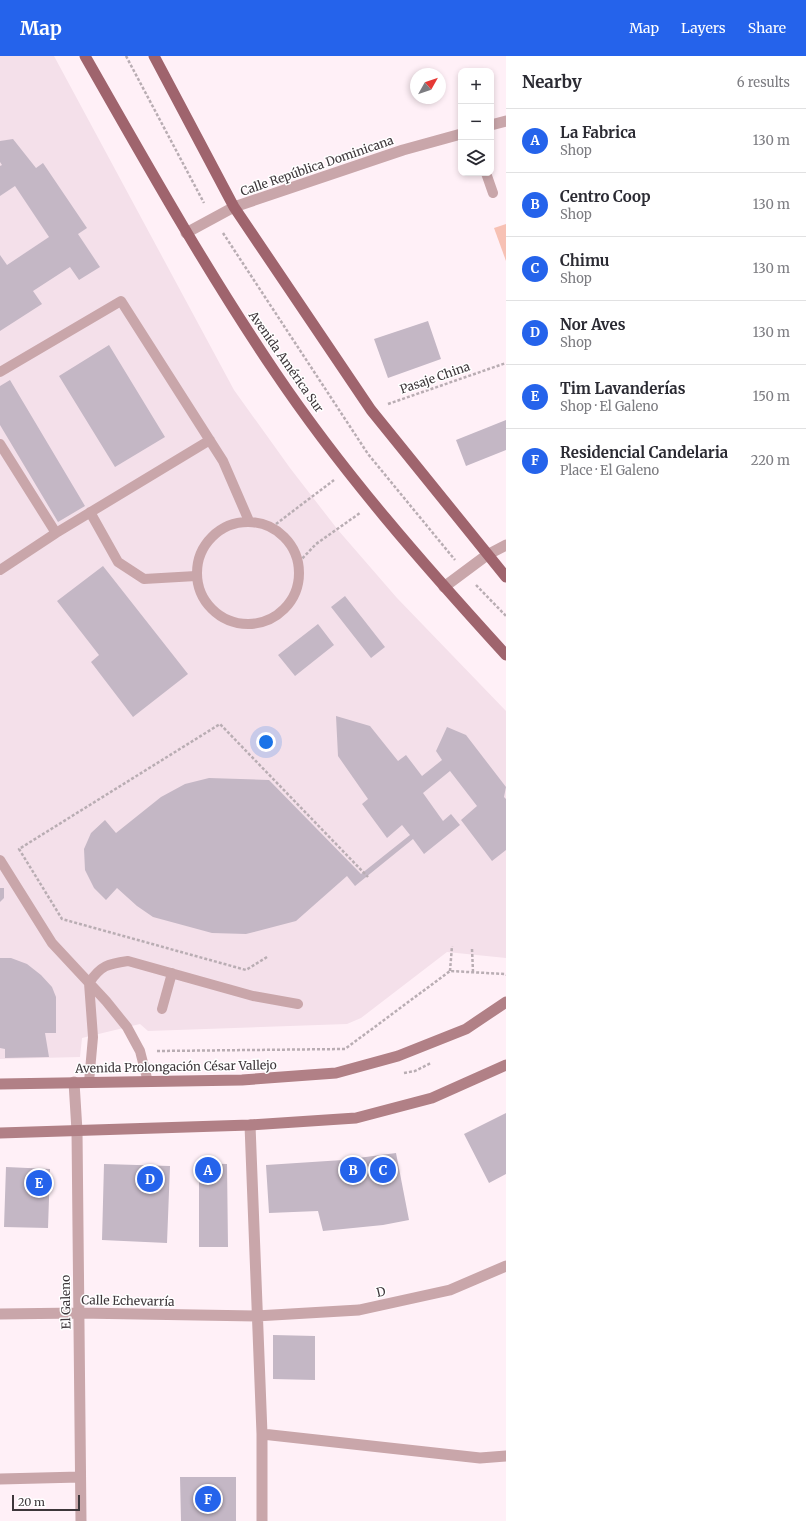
<!DOCTYPE html>
<meta charset="utf-8">
<style>
:root{--surface:#fff;--page:#f7f7f7;--text:#2b2b33;--muted:#7c7c81;--line:#e1e1e2;--accent:#2563eb}
body{margin:0;font-family:Merriweather,serif;background:var(--page);color:var(--text)}
.controls{position:absolute;right:12px;top:12px;display:grid;overflow:hidden;border-radius:8px;box-shadow:0 2px 6px #0003}
.controls button{width:36px;height:36px;display:grid;place-items:center;padding:0;border:0;border-bottom:1px solid var(--line);background:var(--surface);color:var(--text);font:20px sans-serif}
.compass{position:absolute;left:410px;top:12px;width:36px;height:36px;border-radius:50%;background:var(--surface);box-shadow:0 2px 6px #0003;rotate:50deg}
.scale{position:absolute;left:12px;bottom:10px;width:68px;box-sizing:border-box;padding-left:4px;border:2px solid #3d363a;border-top:0;font-size:11px;line-height:14px;white-space:nowrap;color:#3d363a;-webkit-text-stroke:3px #fff;paint-order:stroke}
.you{position:absolute;left:266px;top:686px;width:14px;height:14px;margin:-10px;border:3px solid #fff;border-radius:50%;background:#1a73e8;box-shadow:0 0 0 6px #1a73e833}
.badge{display:grid;place-items:center;width:26px;height:26px;border-radius:50%;background:var(--accent);color:#fff;font-size:13px;font-weight:700}
.pin{position:absolute;translate:-50% -50%;border:2px solid #fff;box-shadow:0 1px 4px #0006}
.list{margin:0;padding:0;list-style:none}
h2{display:flex;justify-content:space-between;align-items:center;height:52px;margin:0;padding:0 16px;font-size:17px}
h2 small{font-size:13px;font-weight:400;color:var(--muted)}
.list li{display:grid;grid-template-columns:26px 1fr auto;gap:12px;align-items:center;box-sizing:border-box;height:64px;padding:0 16px;border-top:1px solid var(--line)}
.list b{display:block;font-size:15px;white-space:nowrap}
.list p{margin:0;font-size:13px;white-space:nowrap;color:var(--muted)}
.list em{font-size:13px;font-style:normal;color:var(--muted)}
.icon{flex:none;width:22px;height:22px;fill:none;stroke:currentColor;stroke-width:2;stroke-linecap:round;stroke-linejoin:round}
.map{position:relative;flex:none;width:506px;height:1465px;overflow:hidden}
header{display:flex;align-items:center;gap:24px;box-sizing:border-box;height:56px;padding:0 20px;background:var(--accent);color:#fff}
header strong{font-size:19px}
nav{display:flex;gap:22px;margin-inline-start:auto;font-size:14px}
main{display:flex}
aside{flex:1;background:var(--surface)}
.map>svg:first-child{display:block}
.built{fill:#f4e0ea}
.green{fill:#f7c1b4}
.building{fill:#c4b7c5}
.lines{fill:none;stroke-linecap:round;stroke-linejoin:round}
.path{stroke:#b9adb3;stroke-width:2.5;stroke-dasharray:3 2;stroke-linecap:butt}
.service{stroke:#c9a6aa;stroke-width:10}
.minor{stroke:#c9a6aa;stroke-width:11}
.secondary{stroke:#b18086;stroke-width:11}
.primary{stroke:#9f646d;stroke-width:11}
.labels{text-anchor:middle;stroke-width:3;stroke-linejoin:round;paint-order:stroke}
.street-label{font-size:12px;fill:#3d363a;stroke:#fff}
</style>
<header>
<strong>Map</strong>
<nav><a>Map</a><a>Layers</a><a>Share</a></nav>
</header>
<main>
<div class="map">
<svg width="506" height="1465" viewBox="0 0 506 1465">
<rect width="100%" height="100%" fill="#fff0f7"/>
<path class="built" d="M0,0h54l180,334 56,78 48,62 59,68 109,113v247l-59,-6 -86,66 -14,6 -199,7 -8,-7 -58,14 -2,19 -80,2z"/>
<path class="green" d="M506,168v37l-12,-33z"/>
<path class="building" d="M13,83l23,29 7,-5 44,65 -9,6 22,33 -21,13 -9,-13 -37,24 9,13 -42,27v-76l7,10 42,-28 -34,-51 -15,10v-30l2,-1 -2,-3v-21z
M428,265l13,38 -53,19 -14,-39z
M109,289l56,92 -50,30 -56,-91z
M10,324l75,126 -27,16 -58,-97v-39z
M506,364v30l-40,16 -10,-26z
M103,510l85,108 -55,43 -42,-55 8,-7 -42,-54z
M345,540l40,51 -14,11 -40,-51z
M318,568l16,21 -39,31 -17,-21z
M336,660l34,10 28,35 8,-6 16,21 20,-16 -6,-9 11,-24 19,8 40,52 -2,10 2,2v51l-14,11 -31,-41 16,-14 -27,-35 -27,22 20,28 8,-7 9,11 -36,29 -11,-15 -58,47 -8,-10 -51,45 -50,13 -34,-1 -59,-16 -16,-11 -20,-18 -11,12 -12,-12 -9,-18 -1,-21 7,-16 14,-13 11,13 45,-36 24,-13 24,-6 60,2 92,94 49,-39 -8,-10 -15,13 -25,-34 6,-5 -30,-43z
M0,832h4v10l-4,4z
M0,902h11l16,6 14,11 11,12 4,10v36h-11l4,24 -44,1v-9l-5,-1z
M506,1057v61l-17,9 -25,-49z
M396,1097l13,67 -26,5 -60,6 -5,-20 -49,2 -3,-48 77,-5z
M199,1107l28,1 1,83h-29z
M104,1108l66,2 -3,77 -65,-3z
M6,1111l44,2 -2,59 -44,-1z
M273,1279l42,1v44l-42,-1z
M180,1421h56v44h-55z"/>
<g class="lines">
<path class="path" d="M126,0l78,147
M223,177l145,221 87,106
M388,348l118,-41
M272,471l62,-47
M299,506l17,-18 44,-31
M476,529l30,31
M472,893l1,23
M267,901l-21,13 -184,-51 -43,-70 201,-125 148,153
M450,915l2,-25
M157,995l188,-2 105,-78 55,3 1,1
M404,1017l11,-2 16,-8"/>
<path class="service" d="M486,117l7,20
M0,316l121,-71 102,160 26,60
M0,388l56,89
M90,456l28,50 26,17 52,-3
M197 517a51 51 0 1 1 102 0a51 51 0 1 1-102 0Z
M0,514l56,-37 154,-93
M0,804l52,83 54,58 21,26 13,24 8,31
M162,953l10,-36
M89,1026l4,-45 -4,-54c12,-18 19,-19 39,-22l125,35 45,8"/>
<path class="minor" d="M491,69l15,-4
M186,177l48,-26 169,-57 58,-16
M444,531l43,-32 19,-10
M74,1026l3,49 4,390
M250,1069l12,309v87
M0,1258l79,-1 177,3 103,-6 91,-20 56,-24
M262,1378l218,24 26,-2
M0,1423l80,-2"/>
<path class="secondary" d="M0,1028l242,-4 94,-7 62,-17 68,-27 40,-27
M0,1077l250,-8 106,-7 76,-20 74,-33"/>
<path class="primary" d="M85,0c61,107 121,214 190,316 68,101 149,193 231,283
M154,0l80,151 137,203 135,167"/>
</g>
<g class="labels">
<g class="street-label">
<text transform="translate(317 110) rotate(-19)" y="4">Calle República Dominicana</text>
<text transform="translate(286 306) rotate(55)" y="4">Avenida América Sur</text>
<text transform="translate(435 322) rotate(-19)" y="4">Pasaje China</text>
<text transform="translate(176 1011) rotate(-1)" y="4">Avenida Prolongación César Vallejo</text>
<text transform="translate(381 1236) rotate(-13)" y="4">D</text>
<text transform="translate(128 1245) rotate(1)" y="4">Calle Echevarría</text>
<text transform="translate(66 1246) rotate(-91)" y="4">El Galeno</text>
</g>
</g>
</svg>
<div class="controls">
<button>+</button>
<button>−</button>
<button><svg class="icon" aria-label="layers" viewBox="0 0 24 24"><path d="M12 4l9 5-9 5-9-5zM3 14l9 5 9-5"/></svg></button>
</div>
<svg class="compass" viewBox="-18 -18 36 36"><path d="M0-13l5 13h-10z" fill="#e53935"/><path d="M0 13l5-13h-10z" fill="#7c7c81"/></svg>
<div class="scale">20 m</div>
<div class="you"></div>
<div class="pin badge" style="left:208px;top:1114px">A</div>
<div class="pin badge" style="left:353px;top:1114px">B</div>
<div class="pin badge" style="left:383px;top:1114px">C</div>
<div class="pin badge" style="left:150px;top:1123px">D</div>
<div class="pin badge" style="left:39px;top:1127px">E</div>
<div class="pin badge" style="left:208px;top:1443px">F</div>
</div>
<aside>
<h2>Nearby<small>6 results</small></h2>
<ul class="list">
<li><span class="badge">A</span><div><b>La Fabrica</b><p>Shop</p></div><em>130 m</em></li>
<li><span class="badge">B</span><div><b>Centro Coop</b><p>Shop</p></div><em>130 m</em></li>
<li><span class="badge">C</span><div><b>Chimu</b><p>Shop</p></div><em>130 m</em></li>
<li><span class="badge">D</span><div><b>Nor Aves</b><p>Shop</p></div><em>130 m</em></li>
<li><span class="badge">E</span><div><b>Tim Lavanderías</b><p>Shop · El Galeno</p></div><em>150 m</em></li>
<li><span class="badge">F</span><div><b>Residencial Candelaria</b><p>Place · El Galeno</p></div><em>220 m</em></li>
</ul>
</aside>
</main>
